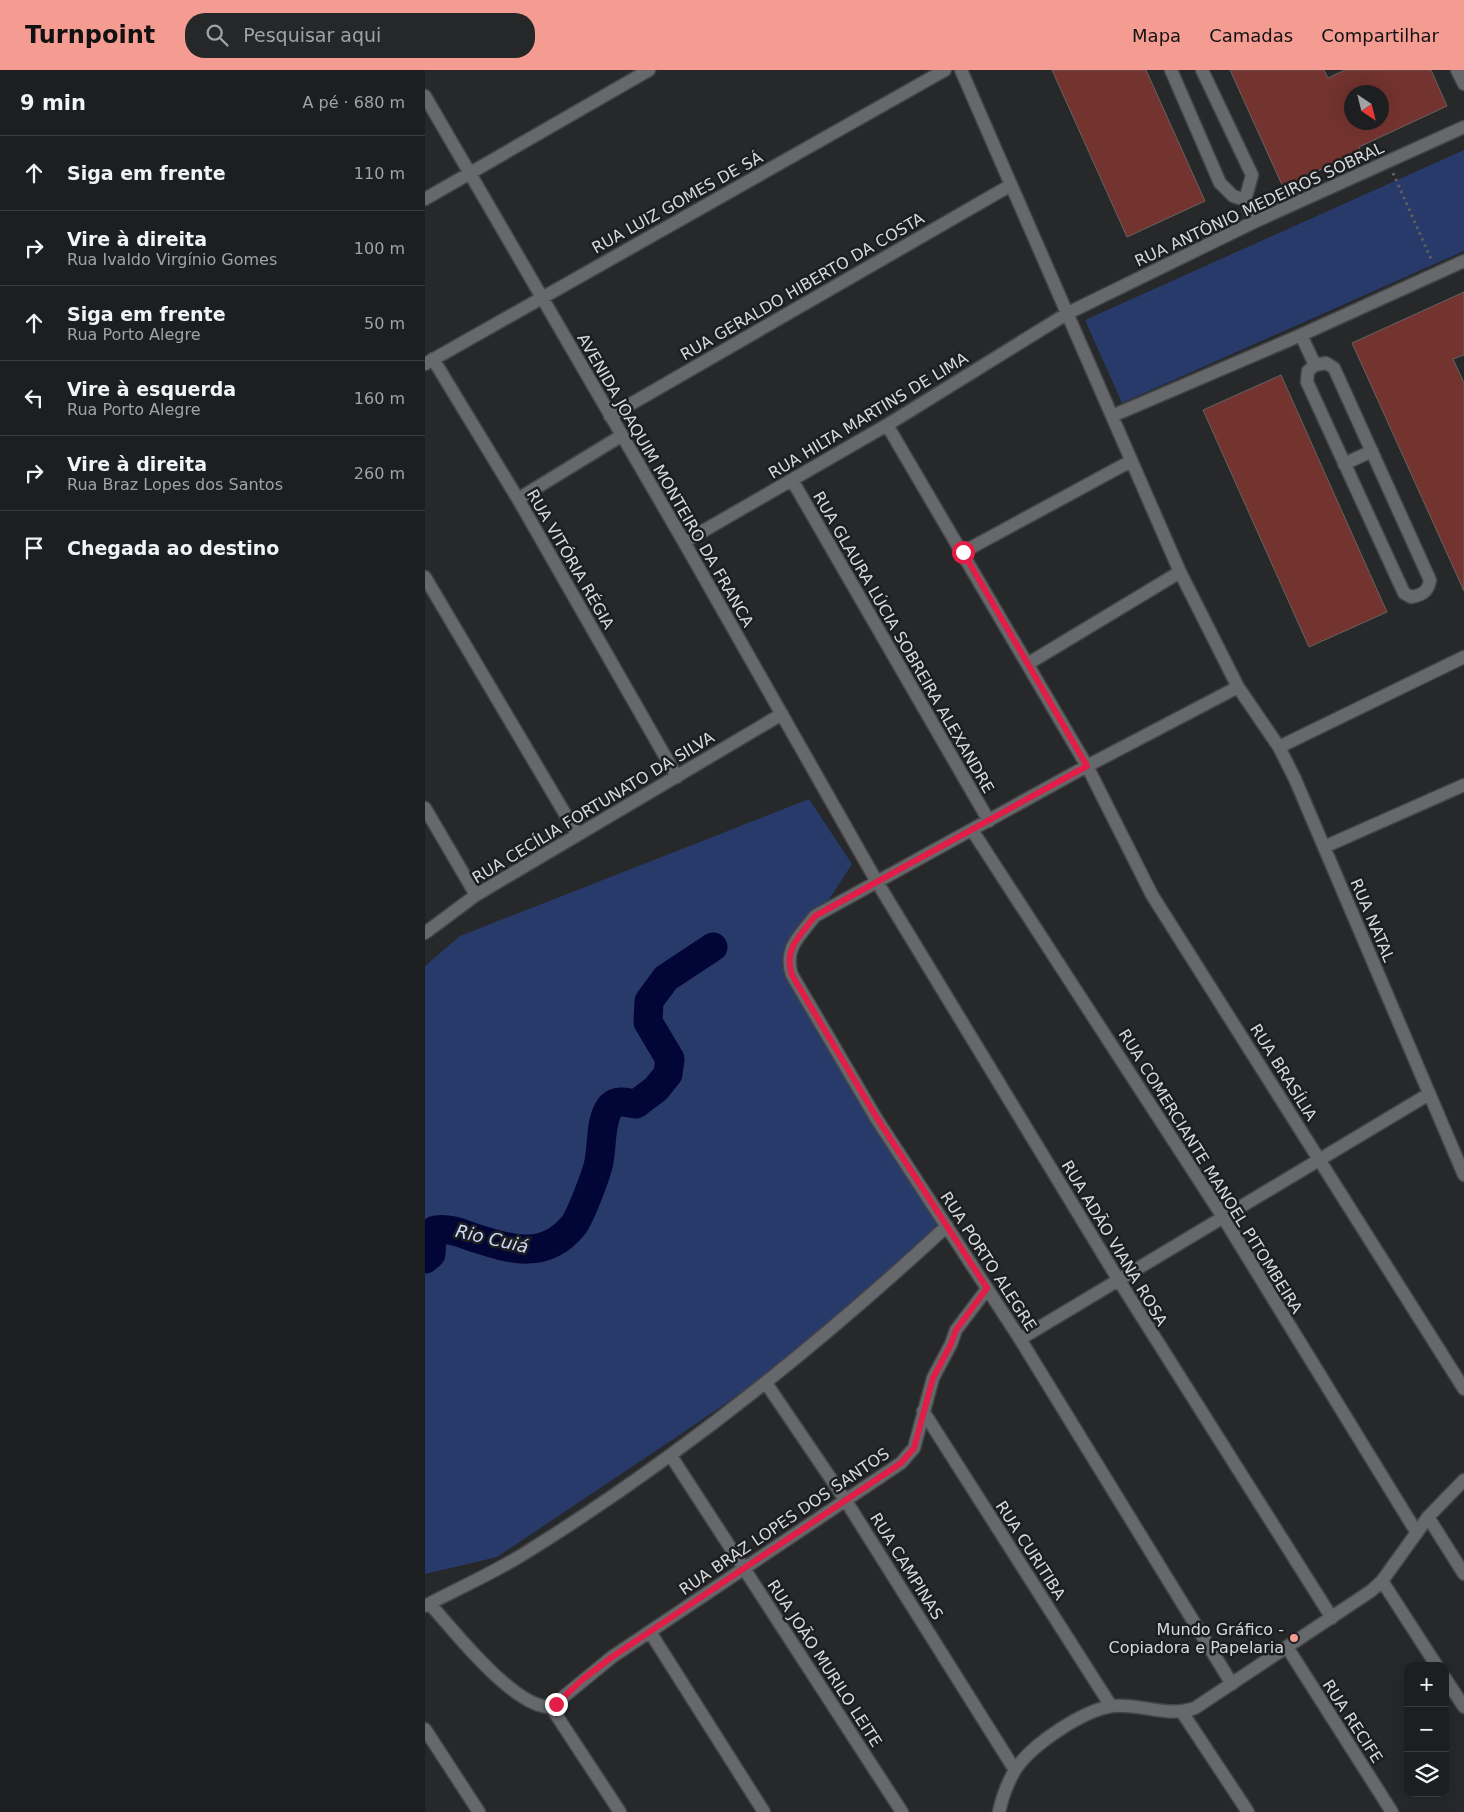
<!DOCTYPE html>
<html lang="pt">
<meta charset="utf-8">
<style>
:root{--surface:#1d1e20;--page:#252729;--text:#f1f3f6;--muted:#a0a2a5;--line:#3b3c3e;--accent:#f59c92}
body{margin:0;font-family:"DejaVu Sans",sans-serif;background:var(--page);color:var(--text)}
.controls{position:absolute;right:15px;bottom:15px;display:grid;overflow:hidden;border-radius:10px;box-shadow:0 5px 20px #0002}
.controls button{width:45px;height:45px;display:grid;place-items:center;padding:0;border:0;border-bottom:1px solid var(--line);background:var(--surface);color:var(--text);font:25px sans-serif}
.compass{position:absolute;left:919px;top:15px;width:45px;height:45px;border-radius:50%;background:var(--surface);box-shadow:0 5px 20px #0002;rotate:145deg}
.stop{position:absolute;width:15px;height:15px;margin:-11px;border:4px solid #e11d48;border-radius:50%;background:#fff}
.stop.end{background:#e11d48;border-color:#fff;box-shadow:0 1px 5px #0008}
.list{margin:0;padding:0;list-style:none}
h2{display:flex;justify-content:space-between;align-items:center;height:65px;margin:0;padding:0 20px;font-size:21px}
h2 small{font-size:16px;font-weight:400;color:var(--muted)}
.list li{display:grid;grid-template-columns:32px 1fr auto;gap:15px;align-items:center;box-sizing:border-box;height:75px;padding:0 20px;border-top:1px solid var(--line)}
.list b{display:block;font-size:19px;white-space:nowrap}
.list p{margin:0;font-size:16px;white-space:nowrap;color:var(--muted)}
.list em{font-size:16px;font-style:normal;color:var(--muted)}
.icon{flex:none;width:28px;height:28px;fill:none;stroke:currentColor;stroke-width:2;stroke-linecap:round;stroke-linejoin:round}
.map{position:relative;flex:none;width:1039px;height:1742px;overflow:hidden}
header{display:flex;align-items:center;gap:30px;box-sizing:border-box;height:70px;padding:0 25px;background:var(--accent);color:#111}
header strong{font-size:24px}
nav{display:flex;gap:28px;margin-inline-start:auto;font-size:18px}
.search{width:350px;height:45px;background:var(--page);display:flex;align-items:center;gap:12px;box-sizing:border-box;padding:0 18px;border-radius:20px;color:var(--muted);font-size:19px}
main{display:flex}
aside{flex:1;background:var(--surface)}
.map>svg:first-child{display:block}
.green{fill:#283a69}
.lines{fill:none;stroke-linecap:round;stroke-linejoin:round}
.river{stroke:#020636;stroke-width:29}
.building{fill:#73332e;stroke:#666362;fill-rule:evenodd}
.minor-casing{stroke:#444547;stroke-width:15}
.path{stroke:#5d5e60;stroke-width:3;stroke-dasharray:2.5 4;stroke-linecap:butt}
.minor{stroke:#67686b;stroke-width:12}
.route{stroke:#e11d48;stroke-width:6}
.poi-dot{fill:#f59c92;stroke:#1d1e20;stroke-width:2}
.labels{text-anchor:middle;stroke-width:5;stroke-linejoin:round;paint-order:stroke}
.street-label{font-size:16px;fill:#d8d9da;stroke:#1d1e20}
.poi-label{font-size:16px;fill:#d8d9da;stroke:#1d1e20;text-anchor:end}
.water-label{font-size:18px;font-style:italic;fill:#ccdafc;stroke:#1d1e20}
</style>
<header>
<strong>Turnpoint</strong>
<div class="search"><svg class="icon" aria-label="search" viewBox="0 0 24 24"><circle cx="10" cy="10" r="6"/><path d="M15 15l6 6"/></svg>Pesquisar aqui</div>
<nav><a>Mapa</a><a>Camadas</a><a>Compartilhar</a></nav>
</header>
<main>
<aside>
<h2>9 min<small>A pé · 680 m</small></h2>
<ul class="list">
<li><svg class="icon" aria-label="ahead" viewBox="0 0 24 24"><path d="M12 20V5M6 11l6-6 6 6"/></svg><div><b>Siga em frente</b></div><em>110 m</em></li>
<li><svg class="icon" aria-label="right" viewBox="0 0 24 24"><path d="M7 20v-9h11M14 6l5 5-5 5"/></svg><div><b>Vire à direita</b><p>Rua Ivaldo Virgínio Gomes</p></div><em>100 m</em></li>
<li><svg class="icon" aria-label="ahead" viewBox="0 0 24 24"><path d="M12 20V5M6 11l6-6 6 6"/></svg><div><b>Siga em frente</b><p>Rua Porto Alegre</p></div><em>50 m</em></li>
<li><svg class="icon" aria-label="left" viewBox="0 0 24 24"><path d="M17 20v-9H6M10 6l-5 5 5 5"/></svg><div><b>Vire à esquerda</b><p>Rua Porto Alegre</p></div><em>160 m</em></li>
<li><svg class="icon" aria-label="right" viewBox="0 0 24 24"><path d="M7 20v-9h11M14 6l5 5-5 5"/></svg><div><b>Vire à direita</b><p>Rua Braz Lopes dos Santos</p></div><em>260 m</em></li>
<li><svg class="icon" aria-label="arrive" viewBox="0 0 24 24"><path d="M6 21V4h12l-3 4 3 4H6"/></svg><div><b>Chegada ao destino</b></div></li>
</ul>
</aside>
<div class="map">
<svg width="1039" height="1742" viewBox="0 0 1039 1742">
<rect width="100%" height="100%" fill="#27282a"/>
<path class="green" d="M1039,80v101l-342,152 -37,-83z
M384,729l43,65 -64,99 153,261 -160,142 -106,72 -178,119 -72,17v-608l35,-30z"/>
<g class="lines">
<path class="river" d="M0,1189l6,-5 1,-18 3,-6c13,-2 24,2 37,7 38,12 72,24 101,-11 7,-8 22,-49 25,-60 5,-18 1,-46 13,-60 7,-7 17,-3 25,-2l20,-15 12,-15 2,-15 -22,-37 1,-21 17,-23 47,-31"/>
</g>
<path class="building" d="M627,0h94l59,131 -78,36z
M805,0h94l4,8 17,-8h86l16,36 -88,41 2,4 -78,36zM926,22h30v30h-30z
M1039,222v63l-11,4 11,24v208l-112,-248z
M856,305l106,237 -78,35 -106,-237z"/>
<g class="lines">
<g class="minor-casing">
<path id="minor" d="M536,0l219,502 58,115 41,60 16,32 169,396
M746,0l49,113 13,13 12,4
M777,0l50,105 -7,25 9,22
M1032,0l7,14
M0,26l259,446 193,340 241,397 214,339
M0,129l224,-129
M876,265l14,30
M8,289l85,140 159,278
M901,293l8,5 96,212c-2,12 -8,15 -19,17l-7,-4 -97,-211 1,-11 7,-6z
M0,294l520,-294
M185,346l401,-231
M687,346l189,-81 163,-74
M462,355l200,341 65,129 312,494
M919,394l28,-13
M367,410l197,341
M93,429l103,-63
M259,472l203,-117 181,-112 186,-91 210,-95
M538,482l168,-91
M0,507l152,257
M604,593l151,-91
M854,677l185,-90
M0,738l51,87
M547,760l251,387 194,316
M899,777l140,-62
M0,863l51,-38 306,-181
M595,1269l409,-245
M341,1313l80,118 169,269
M498,1341l188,295
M246,1386l231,356
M1003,1447l36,57
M957,1511l55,85
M5,1534c23,26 85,105 121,103
M0,1536c32,-17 66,-32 97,-51 154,-95 292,-206 425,-329
M225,1562l114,180
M862,1577l105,165
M1020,1608l19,29
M807,1614l-212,-345 -144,-221 -84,-143c-9,-27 8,-39 23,-59l272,-150 151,-79
M126,1637l61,-50 289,-194 13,-15 19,-70 18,-34 5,-14 31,-41
M126,1637l69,105
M757,1642l66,100
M0,1659l54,83
M574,1742c3,-14 9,-30 16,-42 16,-25 68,-60 98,-64 28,-3 55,12 82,2l176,-117 11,-10 46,-64 36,-37"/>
</g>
<path class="path" d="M968,103l39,88"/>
<use href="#minor" class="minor"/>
</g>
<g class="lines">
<path class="route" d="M131,1634l27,-25 29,-22 289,-194 13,-15 19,-70 18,-34 5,-14 31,-42 -110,-170 -85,-143c-9,-26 8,-39 23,-59l272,-150 -124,-214"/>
</g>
<circle class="poi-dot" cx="869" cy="1568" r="5"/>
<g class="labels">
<g class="street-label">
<text transform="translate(252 132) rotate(-29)" y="6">RUA LUIZ GOMES DE SÁ</text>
<text transform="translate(834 134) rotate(-25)" y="6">RUA ANTÔNIO MEDEIROS SOBRAL</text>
<text transform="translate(377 216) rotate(-30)" y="6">RUA GERALDO HIBERTO DA COSTA</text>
<text transform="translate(443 345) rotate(-31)" y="6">RUA HILTA MARTINS DE LIMA</text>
<text transform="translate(241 410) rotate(60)" y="6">AVENIDA JOAQUIM MONTEIRO DA FRANCA</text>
<text transform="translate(146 489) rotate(60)" y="6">RUA VITÓRIA RÉGIA</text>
<text transform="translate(479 572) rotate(60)" y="6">RUA GLAURA LÚCIA SOBREIRA ALEXANDRE</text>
<text transform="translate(168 737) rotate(-31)" y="6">RUA CECÍLIA FORTUNATO DA SILVA</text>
<text transform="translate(948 850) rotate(67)" y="6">RUA NATAL</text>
<text transform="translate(859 1002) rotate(58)" y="6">RUA BRASÍLIA</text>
<text transform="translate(786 1101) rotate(58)" y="6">RUA COMERCIANTE MANOEL PITOMBEIRA</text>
<text transform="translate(690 1173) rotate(59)" y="6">RUA ADÃO VIANA ROSA</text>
<text transform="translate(564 1191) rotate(57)" y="6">RUA PORTO ALEGRE</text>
<text transform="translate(359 1451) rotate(-34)" y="6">RUA BRAZ LOPES DOS SANTOS</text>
<text transform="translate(606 1480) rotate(57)" y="6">RUA CURITIBA</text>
<text transform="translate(482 1496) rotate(58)" y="6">RUA CAMPINAS</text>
<text transform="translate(400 1593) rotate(57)" y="6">RUA JOÃO MURILO LEITE</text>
<text transform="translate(928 1651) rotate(57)" y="6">RUA RECIFE</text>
</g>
<g class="poi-label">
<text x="859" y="1565">Mundo Gráfico -<tspan x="859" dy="18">Copiadora e Papelaria</tspan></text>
</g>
<g class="water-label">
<text transform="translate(67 1169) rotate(13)" y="6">Rio Cuiá</text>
</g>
</g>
</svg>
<div class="controls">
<button>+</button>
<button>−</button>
<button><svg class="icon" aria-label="layers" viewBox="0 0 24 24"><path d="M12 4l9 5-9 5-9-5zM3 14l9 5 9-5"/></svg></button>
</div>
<svg class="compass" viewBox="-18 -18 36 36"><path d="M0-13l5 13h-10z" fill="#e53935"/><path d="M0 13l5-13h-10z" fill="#a0a2a5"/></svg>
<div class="stop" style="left:538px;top:482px"></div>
<div class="stop end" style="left:131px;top:1634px"></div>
</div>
</main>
